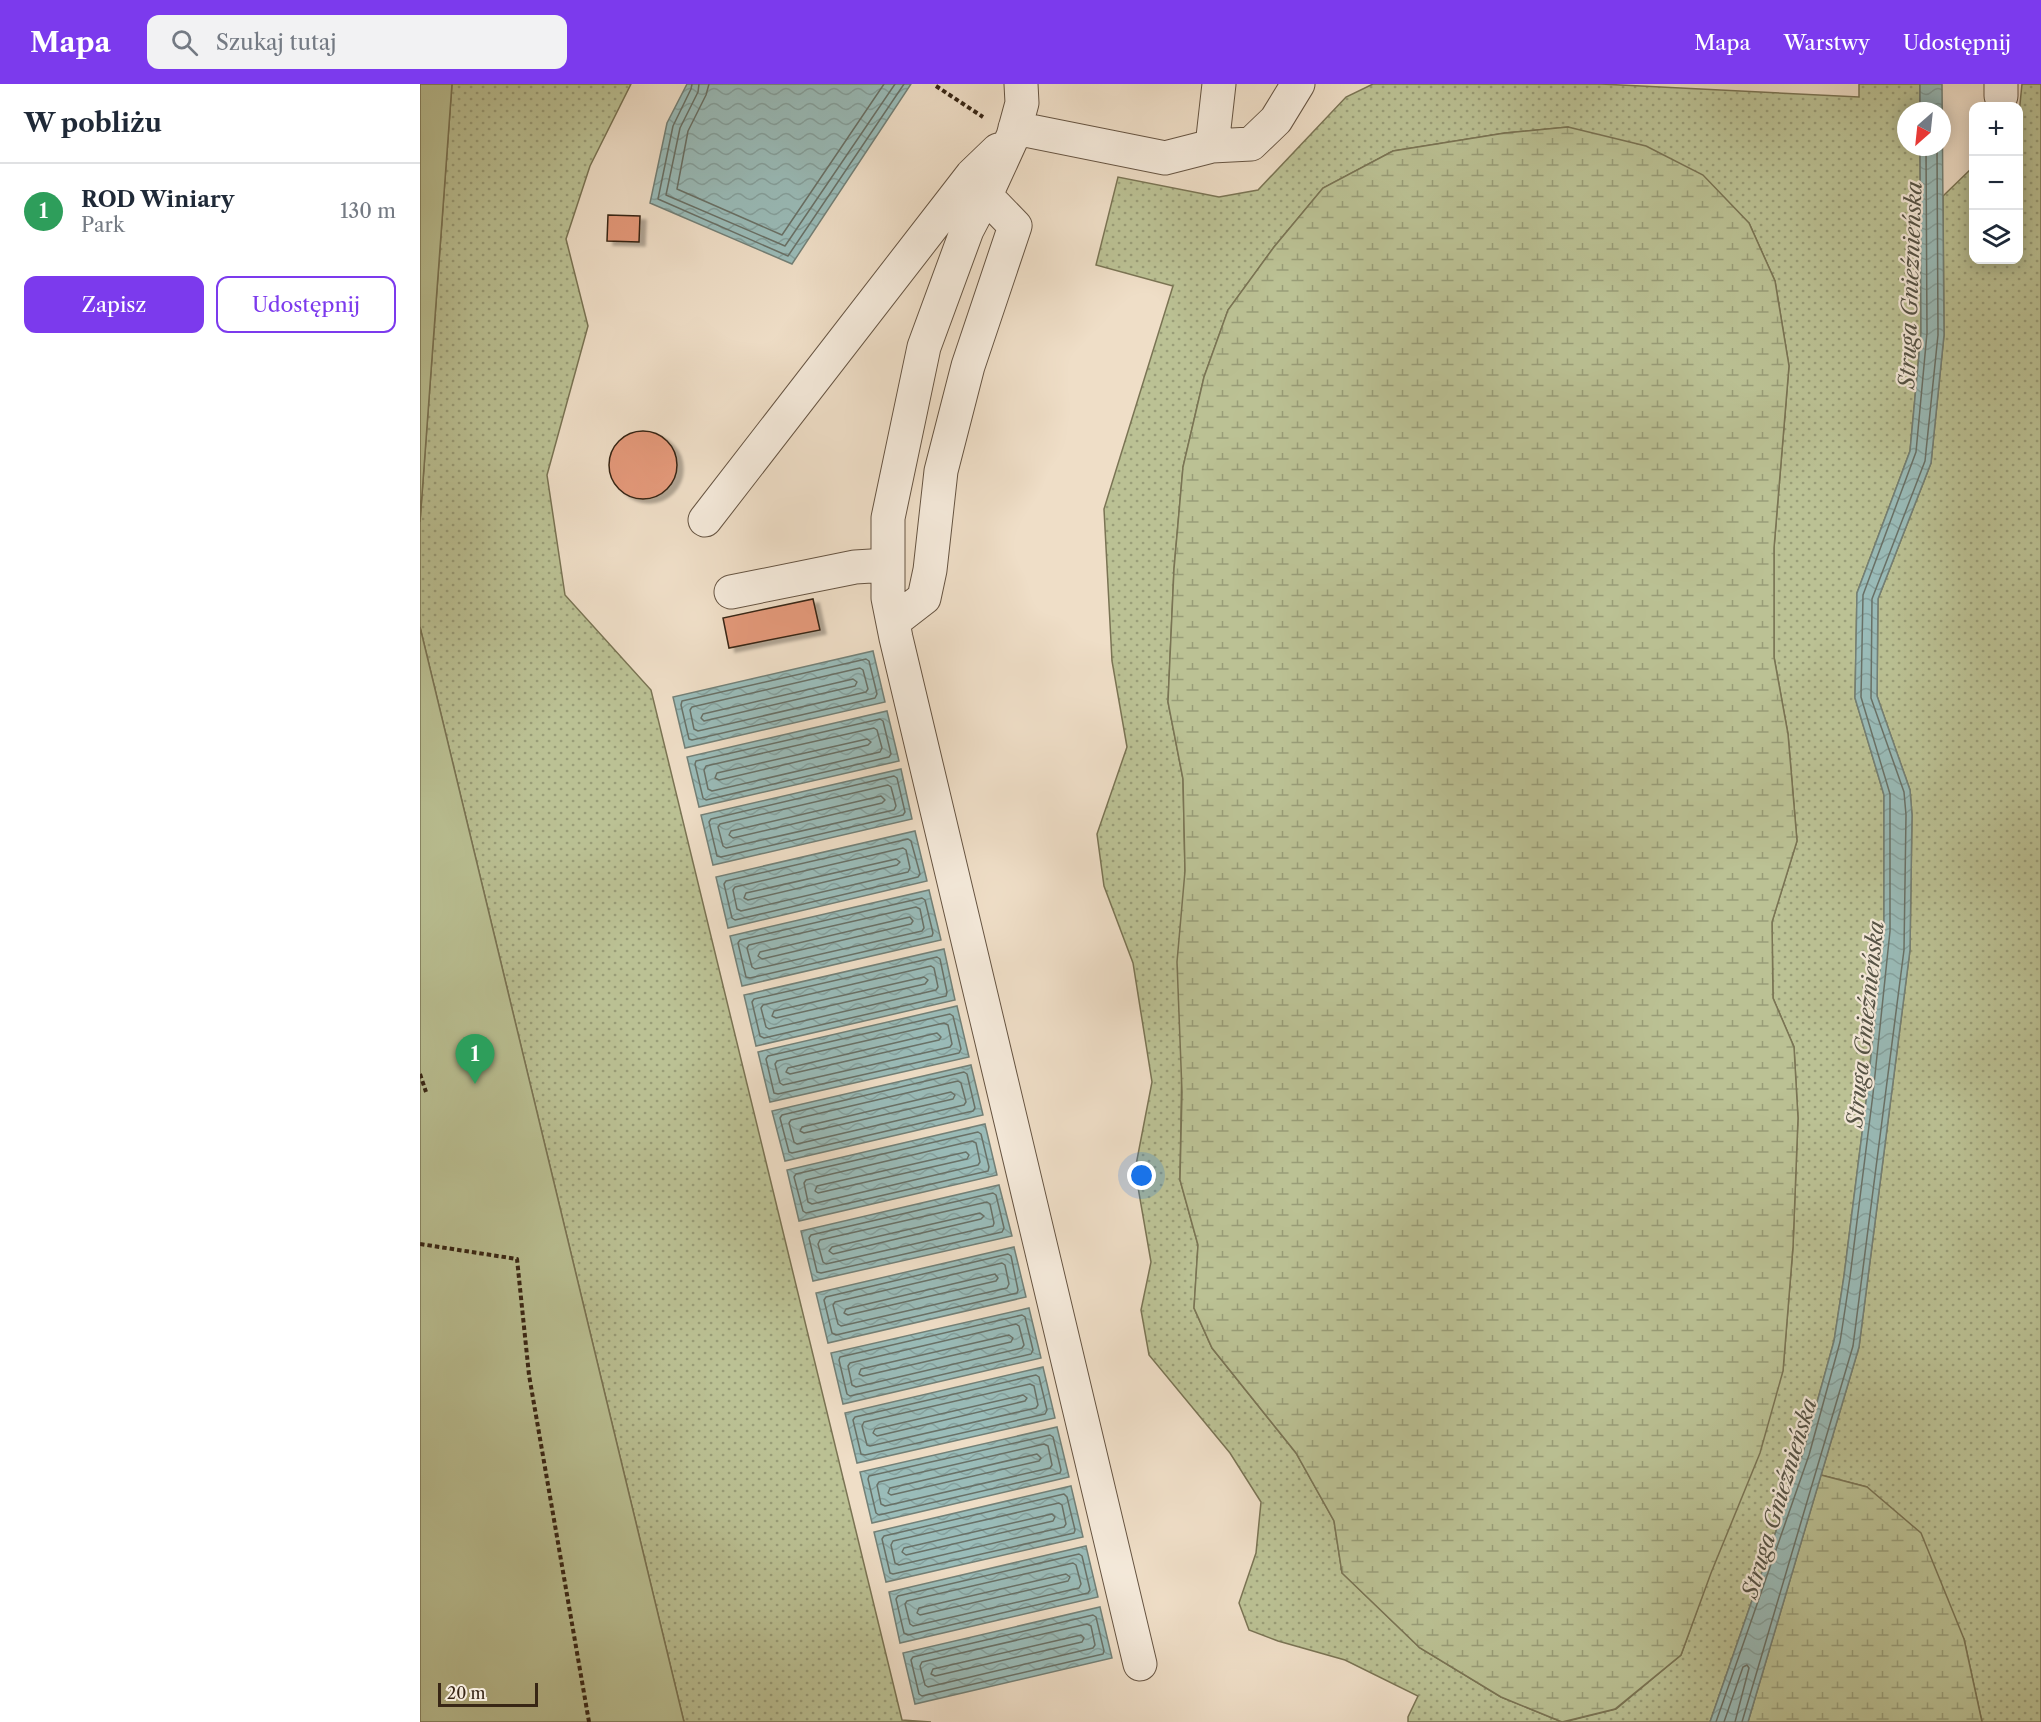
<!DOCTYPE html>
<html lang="pl">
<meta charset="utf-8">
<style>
:root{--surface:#fff;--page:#f2f2f3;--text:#1f2937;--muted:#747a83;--line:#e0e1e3;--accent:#7c3aed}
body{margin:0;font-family:"Libre Caslon Text",serif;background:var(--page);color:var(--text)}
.controls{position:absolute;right:18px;top:18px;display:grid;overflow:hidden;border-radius:12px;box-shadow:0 3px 15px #0003}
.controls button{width:54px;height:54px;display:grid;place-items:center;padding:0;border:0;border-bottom:2px solid var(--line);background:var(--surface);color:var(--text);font:30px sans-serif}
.compass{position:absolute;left:1477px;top:18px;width:54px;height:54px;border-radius:50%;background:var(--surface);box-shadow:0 3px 15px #0003;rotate:207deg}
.scale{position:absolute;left:18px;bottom:15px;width:100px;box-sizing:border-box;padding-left:6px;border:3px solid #382615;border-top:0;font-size:16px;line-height:21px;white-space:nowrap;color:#382615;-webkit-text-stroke:4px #f5eadb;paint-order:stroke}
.you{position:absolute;left:722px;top:1092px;width:21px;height:21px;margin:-15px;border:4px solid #fff;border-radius:50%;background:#1a73e8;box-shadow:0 0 0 9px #1a73e833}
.badge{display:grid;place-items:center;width:39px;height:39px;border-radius:50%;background:var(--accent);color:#fff;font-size:20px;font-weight:700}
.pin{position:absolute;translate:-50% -50px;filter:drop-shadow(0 2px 3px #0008)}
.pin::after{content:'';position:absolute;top:32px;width:21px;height:18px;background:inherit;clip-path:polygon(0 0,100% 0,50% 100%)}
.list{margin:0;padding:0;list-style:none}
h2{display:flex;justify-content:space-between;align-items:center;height:78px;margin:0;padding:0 24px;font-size:26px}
h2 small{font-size:20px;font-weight:400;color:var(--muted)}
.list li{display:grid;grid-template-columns:39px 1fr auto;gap:18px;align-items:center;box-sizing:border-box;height:96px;padding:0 24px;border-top:2px solid var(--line)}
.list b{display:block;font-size:22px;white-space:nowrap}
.list p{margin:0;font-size:20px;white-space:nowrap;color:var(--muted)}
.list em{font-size:20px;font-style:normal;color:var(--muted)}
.actions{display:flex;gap:12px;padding:18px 24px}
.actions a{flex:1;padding:14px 0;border:2px solid var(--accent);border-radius:12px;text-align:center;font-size:21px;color:var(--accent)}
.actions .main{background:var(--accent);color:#fff}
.icon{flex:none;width:33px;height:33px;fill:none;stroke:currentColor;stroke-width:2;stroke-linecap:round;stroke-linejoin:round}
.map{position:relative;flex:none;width:1621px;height:1638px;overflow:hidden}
header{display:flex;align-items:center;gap:36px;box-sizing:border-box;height:84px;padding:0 30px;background:var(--accent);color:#fff}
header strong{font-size:28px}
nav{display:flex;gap:33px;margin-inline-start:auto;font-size:21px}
.search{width:420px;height:54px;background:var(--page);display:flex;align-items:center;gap:15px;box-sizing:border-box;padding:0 21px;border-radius:12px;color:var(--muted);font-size:22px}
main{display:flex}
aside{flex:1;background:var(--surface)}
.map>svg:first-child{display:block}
.grass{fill:url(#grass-dots);stroke:#7a7454;stroke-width:1.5}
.wetland{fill:url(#wetland-marsh);stroke:#7a7454;stroke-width:1.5}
.garden{fill:#bbc194;stroke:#7a7454;stroke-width:1.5}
.water{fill:url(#water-waves);stroke:#738077;stroke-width:1.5}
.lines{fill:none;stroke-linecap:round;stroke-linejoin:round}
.shore{stroke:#697167;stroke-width:1.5}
.building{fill:#e4997a;stroke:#382615;stroke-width:1.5;filter:url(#shadow)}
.minor-casing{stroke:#665442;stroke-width:35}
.path{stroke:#382615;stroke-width:4;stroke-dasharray:4.5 3;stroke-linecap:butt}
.minor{stroke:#f5eadb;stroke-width:33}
.labels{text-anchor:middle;stroke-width:4.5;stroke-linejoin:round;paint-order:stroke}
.water-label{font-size:22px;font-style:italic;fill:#555346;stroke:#f5eadb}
</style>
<header>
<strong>Mapa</strong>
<div class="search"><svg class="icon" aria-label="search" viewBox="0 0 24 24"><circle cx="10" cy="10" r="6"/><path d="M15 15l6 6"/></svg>Szukaj tutaj</div>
<nav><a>Mapa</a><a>Warstwy</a><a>Udostępnij</a></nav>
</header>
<main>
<aside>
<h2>W pobliżu<small></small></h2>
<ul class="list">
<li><span class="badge" style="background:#2e9e5b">1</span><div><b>ROD Winiary</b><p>Park</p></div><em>130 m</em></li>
</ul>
<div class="actions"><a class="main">Zapisz</a><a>Udostępnij</a></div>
</aside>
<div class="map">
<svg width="1621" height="1638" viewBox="0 0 1621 1638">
<defs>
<pattern id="grass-dots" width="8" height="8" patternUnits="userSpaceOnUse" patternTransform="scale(1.5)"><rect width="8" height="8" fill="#bbc194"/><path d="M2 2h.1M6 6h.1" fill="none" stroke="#999d78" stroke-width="1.8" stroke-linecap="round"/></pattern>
<pattern id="wetland-marsh" width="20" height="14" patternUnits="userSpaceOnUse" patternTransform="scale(1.5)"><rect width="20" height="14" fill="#bbc194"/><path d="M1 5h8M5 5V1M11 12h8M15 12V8" fill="none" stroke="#999d78"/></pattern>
<pattern id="water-waves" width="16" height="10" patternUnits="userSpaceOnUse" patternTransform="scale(1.5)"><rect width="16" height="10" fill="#9abcb9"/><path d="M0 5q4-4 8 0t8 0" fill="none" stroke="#85a19e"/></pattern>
<filter id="shadow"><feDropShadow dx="6" dy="4" stdDeviation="1.5" flood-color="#0004"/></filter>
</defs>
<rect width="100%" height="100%" fill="#efdec7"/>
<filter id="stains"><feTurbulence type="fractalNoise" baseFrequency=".00333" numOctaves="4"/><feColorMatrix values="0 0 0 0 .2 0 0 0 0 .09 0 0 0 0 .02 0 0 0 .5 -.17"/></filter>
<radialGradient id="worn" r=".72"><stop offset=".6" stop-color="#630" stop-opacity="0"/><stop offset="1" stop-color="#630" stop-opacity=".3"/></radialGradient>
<path class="grass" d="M32,0h179l-41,82 -24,73 22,87 -41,149 18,120 86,95 251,1030 29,2h-247l-264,-1095v-105z
M953,0h228l258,13v-13h61v27h-14v36h14l1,186 -11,118 -53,142 -2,105 29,97v136l-17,163 -23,182 -10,65 -31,112 -93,269h-146l52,-13 65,-54 102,-285 10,-123 5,-129 -4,-71 -21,-49 -1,-76 25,-81 -9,-107 -14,-77v-109l15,-182 -14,-85 -26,-58 -181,-96 -63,6 -112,18 -70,37 -49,59 -46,63 -24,67 -21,90 -9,102 -6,133 15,77 2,92 -5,309 18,65 -4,63 18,40 84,105 38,68 8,52 78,75 81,49 61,25h-154v-5l10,-21 -73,-36 -67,-19 -29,-11 -10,-27 17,-50 5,-51 -31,-49 -81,-98 -8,-45 10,-48 -16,-92 17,-88 -19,-119 -29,-77 -7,-52 30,-87 -15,-86 -8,-152 69,-223 -77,-21 22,-88 101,20 39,-7 88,-93z
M1602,0h19v1638h-59l-18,-83 -97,-152 -46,-12 38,-128 51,-397 2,-135 -2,-25 -33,-94 1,-97 53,-136 13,-128 -1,-139 30,-29 1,93h44v-136z"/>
<path class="wetland" d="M1148,43l78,19 57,29 46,48 26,58 14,85 -15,182v109l14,77 9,107 -25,81 1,76 21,49 4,71 -5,129 -10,124 -23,82 -49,120 -30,82 -66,54 -53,13 -61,-25 -81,-49 -78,-75 -8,-52 -38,-68 -84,-105 -18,-40 4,-63 -18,-65 2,-88 -5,-130 8,-91 -2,-92 -15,-77 6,-133 9,-102 21,-90 24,-67 46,-63 49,-59 70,-37 112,-18z
M1401,1391l46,12 54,46 43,106 18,83h-234z"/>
<path class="garden" d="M0,0h32l-32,438z
M0,543l264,1095h-264z"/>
<path class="water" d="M267,0h224l-119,180 -142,-61 17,-80z
M1500,0h22l2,251 -13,128 -53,136 -1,97 33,94 2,25 -2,135 -51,397 -111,375h-38l93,-269 31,-112 10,-65 23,-182 17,-163v-136l-29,-97 2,-105 53,-142 11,-118 -1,-186h22v-36h-22z
M453,567l12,51 -200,46 -12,-51z
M467,627l12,50 -200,46 -12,-50z
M481,685l11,50 -199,46 -12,-50z
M495,747l12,50 -199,47 -12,-51z
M509,806l12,50 -199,46 -12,-50z
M524,865l11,51 -199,46 -12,-51z
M537,922l12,51 -199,45 -12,-50z
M551,981l12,50 -198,46 -13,-50z
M565,1040l12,51 -198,46 -12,-51z
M579,1101l13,51 -199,45 -12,-50z
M594,1163l12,50 -198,46 -12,-50z
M609,1224l12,50 -198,46 -12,-51z
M623,1283l12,51 -198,45 -12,-50z
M637,1343l12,50 -197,46 -12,-51z
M651,1402l12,51 -197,45 -12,-50z
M666,1462l12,51 -198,46 -11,-51z
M680,1523l12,51 -197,46 -12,-51z"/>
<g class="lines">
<path class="shore" d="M272,0l-1,5 -18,37 -15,73 130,57 116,-172
M279,0l-1,8 -18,36 -14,67 119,51 110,-162
M289,0l-3,11 -18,36 -11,58 105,46 102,-151
M446,575l3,2 8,33 -2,4 -183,42 -3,-1 -8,-34 1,-4z
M440,584l3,2 5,19 -2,3 -168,39 -4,-2 -4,-19 2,-3z
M433,595l4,3 -2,4 -151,35 -3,-3 2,-4z
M460,635l3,2 8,33 -2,3 -183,43 -3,-2 -8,-34 1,-3z
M454,644l3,2 5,18 -2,4 -168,39 -4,-2 -4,-19 2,-4z
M447,655l4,3 -3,3 -149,35 -4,-2 2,-5z
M474,692l3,2 8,34 -2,3 -182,42 -4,-1 -8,-34 2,-3z
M468,701l3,2 5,19 -2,4 -168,38 -3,-2 -5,-19 2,-3z
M461,712l4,4 -3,3 -149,35 -4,-3 2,-4z
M488,755l3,2 9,33 -2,3 -183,43 -3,-2 -8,-34 2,-3z
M483,764l3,2 4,18 -2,4 -167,39 -4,-2 -4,-19 2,-3z
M476,775l4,3 -3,3 -149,35 -4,-2 2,-5z
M502,814l3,2 8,33 -1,3 -182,42 -4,-1 -8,-34 2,-3z
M496,823l4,2 4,19 -2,3 -167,38 -3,-2 -5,-19 2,-3z
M490,833l3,4 -2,3 -149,35 -4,-3 2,-4z
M517,873l3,2 7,33 -1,4 -182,42 -4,-2 -8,-34 2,-3z
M511,882l3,2 4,19 -2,3 -167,39 -3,-2 -5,-19 2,-3z
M504,893l4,3 -3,4 -149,34 -4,-2 2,-5z
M530,930l3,2 8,33 -2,4 -181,41 -4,-1 -8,-34 2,-3z
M524,939l4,2 4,19 -2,3 -167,38 -3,-2 -5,-19 2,-3z
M517,949l4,4 -2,3 -149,34 -4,-2 2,-4z
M544,988l3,2 8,34 -2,3 -181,42 -3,-1 -9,-34 2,-3z
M538,997l3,2 5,19 -2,3 -167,39 -3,-2 -5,-19 2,-3z
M531,1008l4,3 -2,4 -149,34 -4,-2 2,-4z
M558,1048l3,2 8,33 -1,4 -182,42 -3,-2 -9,-34 2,-3z
M552,1057l4,2 4,19 -2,3 -166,39 -4,-2 -4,-19 2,-3z
M546,1068l3,3 -2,4 -149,34 -3,-2 2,-5z
M573,1109l3,2 8,33 -2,4 -181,41 -4,-1 -8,-34 2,-3z
M567,1118l3,2 4,19 -1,3 -167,38 -3,-2 -5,-18 2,-4z
M560,1129l4,3 -3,3 -148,35 -4,-3 3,-4z
M588,1170l3,2 7,34 -1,3 -181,42 -4,-2 -8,-33 2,-3z
M582,1179l3,2 4,19 -2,4 -166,38 -3,-2 -5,-19 2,-3z
M575,1190l3,4 -2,3 -148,34 -4,-2 2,-4z
M602,1231l3,2 8,33 -2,4 -181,42 -3,-2 -8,-34 1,-3z
M596,1240l3,2 5,19 -2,3 -166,39 -4,-2 -4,-19 2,-3z
M589,1251l4,3 -2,4 -148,34 -4,-2 2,-5z
M616,1291l3,2 8,33 -2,4 -180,41 -4,-1 -8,-34 2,-3z
M610,1300l4,2 4,19 -2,3 -166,38 -3,-1 -5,-19 2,-4z
M603,1311l4,3 -2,3 -148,35 -4,-3 2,-4z
M630,1351l3,2 8,33 -1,3 -181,42 -3,-2 -8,-34 1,-3z
M624,1360l4,2 4,19 -2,3 -165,38 -4,-2 -4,-19 2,-3z
M617,1370l4,4 -2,3 -148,34 -3,-2 2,-5z
M644,1410l3,3 8,33 -1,3 -181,41 -3,-1 -8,-34 2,-3z
M639,1419l3,2 4,19 -2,3 -165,38 -4,-2 -4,-18 2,-4z
M632,1430l3,3 -2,4 -147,34 -4,-3 2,-4z
M659,1470l3,2 8,34 -2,3 -180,42 -4,-2 -8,-34 2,-3z
M653,1479l3,2 5,19 -2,4 -166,38 -3,-2 -5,-20 2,-3z
M646,1490l4,3 -2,4 -148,34 -3,-2 2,-5z
M673,1531l3,2 8,34 -1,3 -181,42 -3,-2 -8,-34 2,-3z
M667,1540l4,2 4,19 -2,3 -165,39 -3,-2 -5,-19 2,-4z
M661,1551l3,3 -2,4 -147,34 -4,-2 2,-5z
M1296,1638l93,-267 31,-113 10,-65 23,-183 17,-163v-137l-29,-97 2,-102 53,-143 11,-119 -1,-186
M1304,1638l19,-55 4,-2 2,3 -14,54
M1322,1638l111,-376 51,-396 2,-135 -2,-23 -33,-94 1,-99 53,-138 13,-126 -1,-188"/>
</g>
<path class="building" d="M188,131l32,1 -1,26 -32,-1z
M189 381a34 34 0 1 1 68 0a34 34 0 1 1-68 0Z
M393,515l7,31 -91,18 -6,-30z"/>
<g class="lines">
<g class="minor-casing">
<path id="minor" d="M601,0l1,19 -9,33 -22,48 -24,46 -43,117 -36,171v80l8,40 244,1026
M1581,12v-12
M595,44l150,30 47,-12 7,-62
M792,62l39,-2 25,-24 22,-36
M285,436l267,-345 26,-25
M311,508l124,-25 33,-2
M473,538l31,-24 6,-28 11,-99 27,-105 47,-140 -30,-31"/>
</g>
<path class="path" d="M516,2l47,31
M0,990l6,18
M0,1160l97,15 12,116 60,347"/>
<use href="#minor" class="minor"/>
</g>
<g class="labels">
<g class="water-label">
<text transform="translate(1490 201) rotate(-88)" y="8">Struga Gnieźnieńska</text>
<text transform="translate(1445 940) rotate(-84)" y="8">Struga Gnieźnieńska</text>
<text transform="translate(1359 1414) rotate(-73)" y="8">Struga Gnieźnieńska</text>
</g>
</g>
<rect width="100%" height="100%" filter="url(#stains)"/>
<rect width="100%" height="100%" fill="url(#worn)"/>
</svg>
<div class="controls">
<button>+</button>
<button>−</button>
<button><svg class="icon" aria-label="layers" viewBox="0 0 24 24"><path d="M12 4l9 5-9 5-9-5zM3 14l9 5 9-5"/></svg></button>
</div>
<svg class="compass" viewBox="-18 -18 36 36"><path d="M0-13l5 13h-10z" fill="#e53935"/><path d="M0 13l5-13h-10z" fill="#747a83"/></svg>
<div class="scale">20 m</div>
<div class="you"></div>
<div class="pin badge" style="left:55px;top:1000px;background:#2e9e5b">1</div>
</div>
</main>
